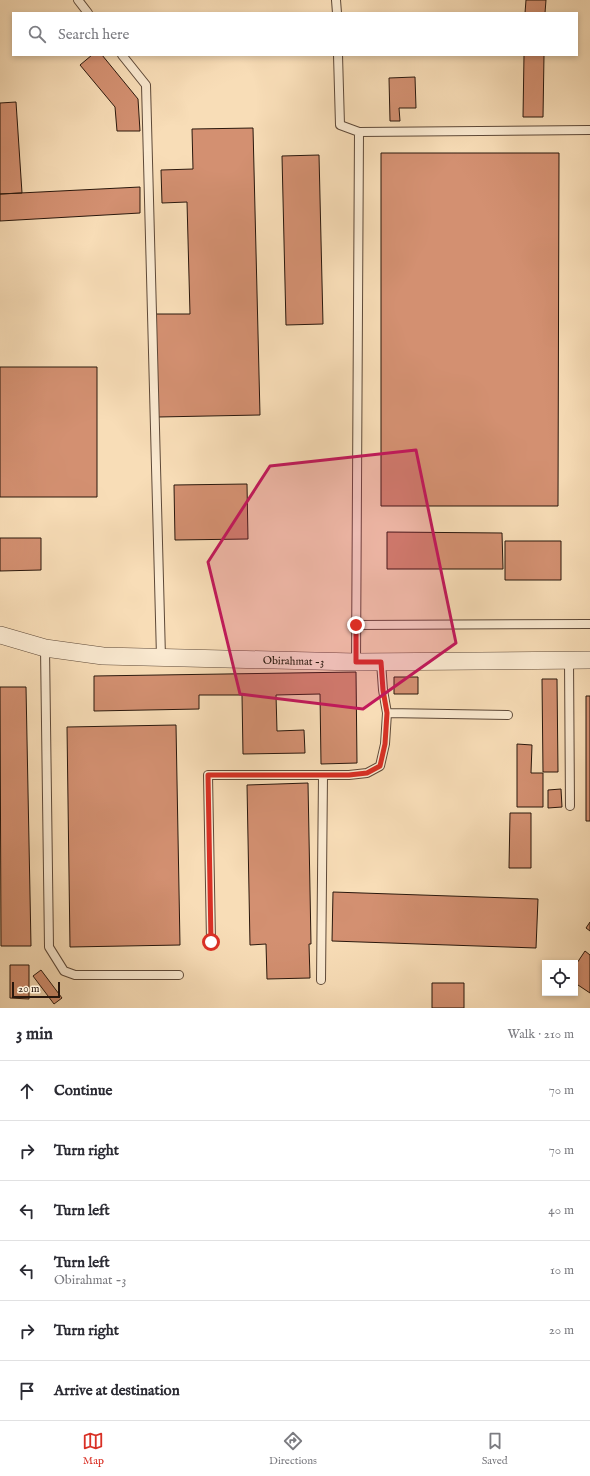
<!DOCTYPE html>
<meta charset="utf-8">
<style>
:root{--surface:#fff;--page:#f7f7f7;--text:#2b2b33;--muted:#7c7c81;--line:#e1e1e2;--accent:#d93025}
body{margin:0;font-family:"IM FELL English",serif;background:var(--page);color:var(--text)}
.controls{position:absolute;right:12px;bottom:12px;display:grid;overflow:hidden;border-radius:0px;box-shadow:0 2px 6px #0003}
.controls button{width:36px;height:36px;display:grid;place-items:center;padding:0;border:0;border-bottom:1px solid var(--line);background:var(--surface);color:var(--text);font:20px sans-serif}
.scale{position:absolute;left:12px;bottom:10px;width:48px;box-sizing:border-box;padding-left:4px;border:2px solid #2a180d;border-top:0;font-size:11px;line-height:14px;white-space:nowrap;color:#2a180d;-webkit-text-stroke:3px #fae9d0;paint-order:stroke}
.stop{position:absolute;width:12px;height:12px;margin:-9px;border:3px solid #d93025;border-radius:50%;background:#fff}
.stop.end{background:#d93025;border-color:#fff;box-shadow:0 1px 4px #0008}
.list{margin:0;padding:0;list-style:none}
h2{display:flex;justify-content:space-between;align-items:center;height:52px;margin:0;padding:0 16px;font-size:17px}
h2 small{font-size:13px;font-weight:400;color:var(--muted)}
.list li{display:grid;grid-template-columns:26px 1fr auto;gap:12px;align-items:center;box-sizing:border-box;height:60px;padding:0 16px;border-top:1px solid var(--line)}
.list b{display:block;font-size:15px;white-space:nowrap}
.list p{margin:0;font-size:13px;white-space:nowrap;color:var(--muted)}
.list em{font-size:13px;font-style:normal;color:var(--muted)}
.icon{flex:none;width:22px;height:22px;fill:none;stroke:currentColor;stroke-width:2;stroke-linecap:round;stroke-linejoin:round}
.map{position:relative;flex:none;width:590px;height:1008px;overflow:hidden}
.search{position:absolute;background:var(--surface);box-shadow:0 2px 6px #0003;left:12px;right:12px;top:12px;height:44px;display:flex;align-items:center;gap:10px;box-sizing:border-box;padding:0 14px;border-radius:0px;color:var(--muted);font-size:15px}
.sheet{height:412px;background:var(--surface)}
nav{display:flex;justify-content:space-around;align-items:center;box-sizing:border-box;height:56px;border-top:1px solid var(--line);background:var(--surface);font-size:11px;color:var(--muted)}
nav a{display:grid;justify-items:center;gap:2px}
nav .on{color:var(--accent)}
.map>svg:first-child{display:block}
.building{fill:#d39071;stroke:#2a180d}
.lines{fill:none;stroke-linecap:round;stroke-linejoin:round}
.service-casing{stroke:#5e4938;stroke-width:10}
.minor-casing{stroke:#5e4938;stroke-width:18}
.service{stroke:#fae9d0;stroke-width:8}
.minor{stroke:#fae9d0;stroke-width:17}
.route{stroke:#d93025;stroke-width:5}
.marked{fill:#c2185b;fill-opacity:0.2;stroke:#c2185b;stroke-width:3;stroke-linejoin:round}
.labels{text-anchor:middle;stroke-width:4;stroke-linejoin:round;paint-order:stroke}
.street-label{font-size:11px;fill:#2a180d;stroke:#fae9d0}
</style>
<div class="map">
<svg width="590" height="1008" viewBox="0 0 590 1008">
<rect width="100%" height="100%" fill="#f8ddb7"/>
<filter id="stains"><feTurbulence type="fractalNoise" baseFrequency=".005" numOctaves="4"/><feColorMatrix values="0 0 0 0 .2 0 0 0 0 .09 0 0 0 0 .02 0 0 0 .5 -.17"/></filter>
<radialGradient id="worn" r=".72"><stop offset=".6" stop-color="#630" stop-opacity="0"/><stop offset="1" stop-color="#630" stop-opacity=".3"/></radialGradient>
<path class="building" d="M526,0h20l-1,13h-20z
M92,55h10l36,44 2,32h-23l-2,-24 -35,-42z
M524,55h20l-1,62h-20z
M415,77l1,31h-17l1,13h-10l-1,-43z
M16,102l6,91 -22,1v-91z
M253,128l7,287 -102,2 -3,-103h35l-3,-112 -25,1 -1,-33 32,-1 -1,-40z
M381,153h178l-1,353h-177z
M319,155l4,169 -37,1 -4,-169z
M140,187v26l-140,8v-27z
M0,367h97v130h-97z
M247,484l1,55 -73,1 -1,-55z
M387,532l115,1 1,36h-116z
M0,538h41v32l-41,1z
M505,541h56v39h-56z
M356,672l1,91 -36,1 -1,-70 -44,1 1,36 27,-1 1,23 -62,1 -1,-59h-43v14l-105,2v-35z
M394,677h24v17h-24z
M542,679h15l1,93h-15z
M0,687h26l5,259h-30z
M586,696h4v125h-4z
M176,725l4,220 -110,2 -3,-220z
M517,744l15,1 -1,28h12v34h-26z
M308,783l3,161h-2l1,34 -43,1 -1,-35 -16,1 -3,-160z
M561,789l1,18 -14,1v-18z
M510,813h21v55h-22z
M333,892l205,7 -2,49 -204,-7z
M590,922v9l-4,-3z
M585,951l5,4v38l-15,-10v-17z
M10,965h19v34l-19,-1z
M41,970l21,28 -8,6 -21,-28z
M432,983h32v25h-32z"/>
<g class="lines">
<g class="service-casing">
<path id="service" d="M78,0l10,13
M336,0l1,13
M122,55l24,30 15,572
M338,55l2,70 19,7 231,-2
M356,625l234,-1
M45,648l4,299 15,24 11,4h104
M569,660l1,146
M356,662l3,-530
M381,662l2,28 4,23 121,2
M211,941l-3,-166h141l18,-2 13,-7 5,-22 2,-31
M321,980l2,-205"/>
</g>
<g class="minor-casing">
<g id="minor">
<path id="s1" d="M0,635l45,13 58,8 253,6 234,-2"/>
</g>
</g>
<use href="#service" class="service"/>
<use href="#minor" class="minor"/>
</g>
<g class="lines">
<path class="route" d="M211,942l-3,-167h141l18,-2 13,-7 5,-22 2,-31 -4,-23 -2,-28h-25v-37"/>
</g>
<path class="marked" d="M416,450l40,193 -93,66 -123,-15 -32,-132 62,-96z"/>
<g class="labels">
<g class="street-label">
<text dy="4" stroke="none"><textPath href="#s1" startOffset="296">Obirahmat -3</textPath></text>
</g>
</g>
<rect width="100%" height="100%" filter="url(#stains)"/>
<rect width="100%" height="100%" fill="url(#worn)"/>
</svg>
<div class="controls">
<button><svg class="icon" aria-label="locate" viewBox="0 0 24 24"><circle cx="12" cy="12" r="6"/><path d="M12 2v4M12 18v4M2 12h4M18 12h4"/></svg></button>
</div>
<div class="scale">20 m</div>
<div class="stop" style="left:211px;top:942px"></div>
<div class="stop end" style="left:356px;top:625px"></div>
<div class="search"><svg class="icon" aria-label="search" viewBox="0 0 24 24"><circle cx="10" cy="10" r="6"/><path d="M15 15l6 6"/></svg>Search here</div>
</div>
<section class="sheet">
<h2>3 min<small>Walk · 210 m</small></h2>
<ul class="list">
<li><svg class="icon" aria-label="ahead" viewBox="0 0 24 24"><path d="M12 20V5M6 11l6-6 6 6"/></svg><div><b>Continue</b></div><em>70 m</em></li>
<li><svg class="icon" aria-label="right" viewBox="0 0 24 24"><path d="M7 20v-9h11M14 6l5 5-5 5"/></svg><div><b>Turn right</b></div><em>70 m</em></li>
<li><svg class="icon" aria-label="left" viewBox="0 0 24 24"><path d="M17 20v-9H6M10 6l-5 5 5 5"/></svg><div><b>Turn left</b></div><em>40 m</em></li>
<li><svg class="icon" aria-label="left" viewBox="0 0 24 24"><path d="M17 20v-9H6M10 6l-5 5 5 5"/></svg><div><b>Turn left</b><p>Obirahmat -3</p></div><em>10 m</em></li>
<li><svg class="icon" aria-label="right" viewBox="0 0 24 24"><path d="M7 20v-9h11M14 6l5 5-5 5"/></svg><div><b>Turn right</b></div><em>20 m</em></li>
<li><svg class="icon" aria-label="arrive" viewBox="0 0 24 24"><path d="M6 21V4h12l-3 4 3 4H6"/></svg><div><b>Arrive at destination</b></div></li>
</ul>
</section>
<nav>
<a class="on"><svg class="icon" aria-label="map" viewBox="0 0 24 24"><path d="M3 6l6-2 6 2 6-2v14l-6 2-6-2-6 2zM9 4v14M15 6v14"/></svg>Map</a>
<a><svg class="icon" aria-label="directions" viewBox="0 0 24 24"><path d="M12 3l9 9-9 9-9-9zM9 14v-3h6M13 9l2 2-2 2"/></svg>Directions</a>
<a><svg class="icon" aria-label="saved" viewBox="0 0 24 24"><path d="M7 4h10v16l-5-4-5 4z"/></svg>Saved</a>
</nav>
